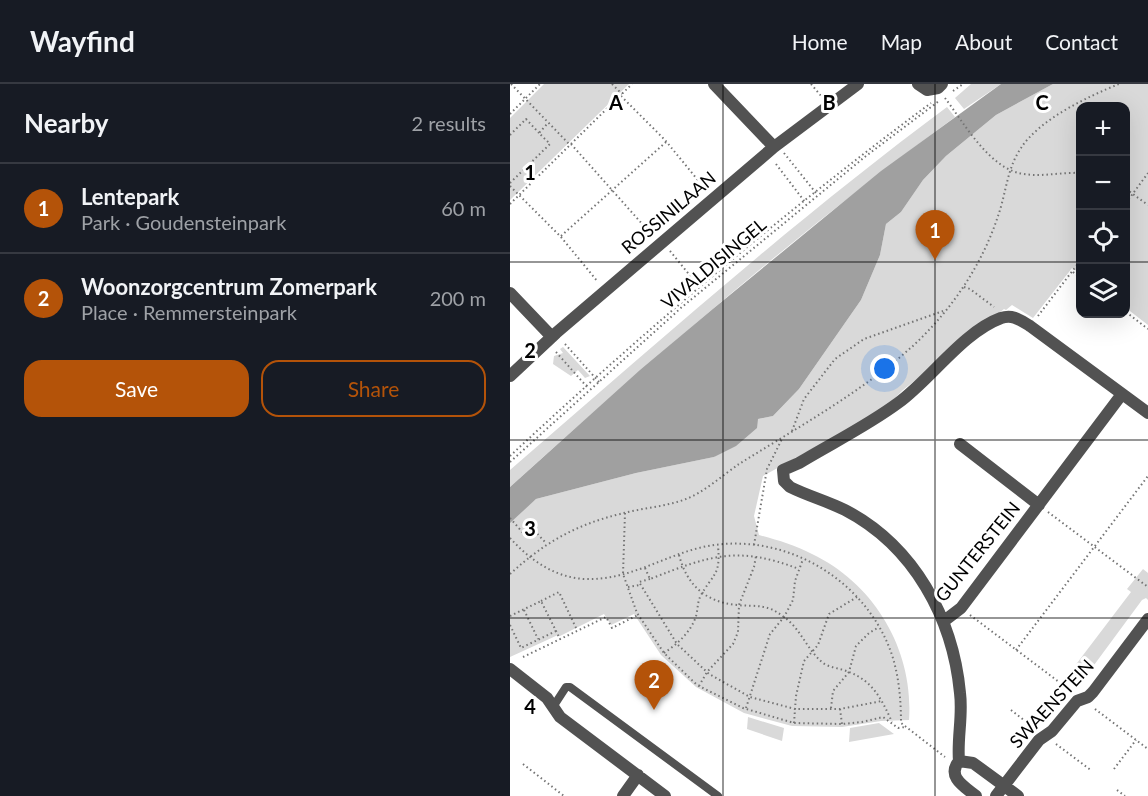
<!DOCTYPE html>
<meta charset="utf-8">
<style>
:root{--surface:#171b24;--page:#20242c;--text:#f1f3f6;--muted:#9ea1a6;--line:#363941;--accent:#b45309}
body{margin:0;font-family:Lato,sans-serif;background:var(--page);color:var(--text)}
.controls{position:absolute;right:18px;top:18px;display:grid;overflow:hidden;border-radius:12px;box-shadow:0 6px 24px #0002}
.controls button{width:54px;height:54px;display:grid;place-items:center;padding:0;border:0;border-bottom:2px solid var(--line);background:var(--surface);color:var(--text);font:30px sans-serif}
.you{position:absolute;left:375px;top:285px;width:21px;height:21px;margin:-15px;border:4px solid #fff;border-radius:50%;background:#1a73e8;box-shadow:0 0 0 9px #1a73e833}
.badge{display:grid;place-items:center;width:39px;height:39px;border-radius:50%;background:var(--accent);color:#fff;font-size:20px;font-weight:700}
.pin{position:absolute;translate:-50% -50px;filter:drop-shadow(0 2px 3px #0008)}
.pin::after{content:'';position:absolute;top:32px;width:21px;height:18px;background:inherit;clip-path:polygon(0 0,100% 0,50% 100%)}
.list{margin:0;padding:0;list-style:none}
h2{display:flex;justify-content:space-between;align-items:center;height:78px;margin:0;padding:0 24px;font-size:26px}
h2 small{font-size:20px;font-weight:400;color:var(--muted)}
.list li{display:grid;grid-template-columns:39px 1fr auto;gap:18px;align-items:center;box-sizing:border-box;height:90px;padding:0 24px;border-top:2px solid var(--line)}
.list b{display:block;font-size:22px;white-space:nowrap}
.list p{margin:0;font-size:20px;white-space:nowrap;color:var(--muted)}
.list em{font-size:20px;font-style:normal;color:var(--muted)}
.actions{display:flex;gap:12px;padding:18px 24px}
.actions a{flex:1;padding:14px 0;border:2px solid var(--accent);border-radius:18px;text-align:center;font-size:21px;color:var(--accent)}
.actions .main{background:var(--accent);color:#fff}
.icon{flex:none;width:33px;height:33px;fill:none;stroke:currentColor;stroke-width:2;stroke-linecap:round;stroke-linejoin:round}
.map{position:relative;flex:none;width:638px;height:712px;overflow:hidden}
header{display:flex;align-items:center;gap:36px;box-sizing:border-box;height:84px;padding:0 30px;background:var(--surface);border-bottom:2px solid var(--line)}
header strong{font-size:28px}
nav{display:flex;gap:33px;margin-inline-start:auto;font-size:21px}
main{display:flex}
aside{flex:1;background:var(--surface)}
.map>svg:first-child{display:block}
.green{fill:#d9d9d9}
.water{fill:#a0a0a0}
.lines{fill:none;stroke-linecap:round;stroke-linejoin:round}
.path{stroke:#747474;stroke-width:2;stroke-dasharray:1.5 3;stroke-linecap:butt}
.service{stroke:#525252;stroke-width:8}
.minor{stroke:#525252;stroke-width:12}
.grid{fill:none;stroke:#000;stroke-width:1.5;stroke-opacity:0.55}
.labels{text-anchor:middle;stroke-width:6;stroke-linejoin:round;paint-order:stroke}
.street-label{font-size:18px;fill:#000;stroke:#fff}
.grid-label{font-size:20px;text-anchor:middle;font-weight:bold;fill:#000;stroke:#fff;stroke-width:6;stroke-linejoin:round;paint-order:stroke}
</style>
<header>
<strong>Wayfind</strong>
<nav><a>Home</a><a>Map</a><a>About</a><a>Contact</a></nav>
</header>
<main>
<aside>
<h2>Nearby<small>2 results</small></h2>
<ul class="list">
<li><span class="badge">1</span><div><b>Lentepark</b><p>Park · Goudensteinpark</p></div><em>60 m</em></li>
<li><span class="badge">2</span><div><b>Woonzorgcentrum Zomerpark</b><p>Place · Remmersteinpark</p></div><em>200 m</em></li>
</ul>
<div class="actions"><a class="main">Save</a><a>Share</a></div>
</aside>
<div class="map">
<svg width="638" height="712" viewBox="0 0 638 712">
<rect width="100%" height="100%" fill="#fff"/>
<path class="green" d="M34,0h85l-119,116v-82z
M461,0h30l-37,25 -9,-11z
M543,0h95v241l-22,-17v-202h-46v167l-8,-5 -39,50 -21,-13 -6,5 -2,-1 -101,81 -20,20 -120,66 -9,40 5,19c18,5 36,10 53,19 63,30 102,97 97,166l-28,1 -39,6 -50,-1 -48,-13 -48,-26 -35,-32 -27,-41 -23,11 -7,-11 -44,22 -2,-1 -48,22v-137l26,-21 100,-26 78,-16 44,-38 15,-3 26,-27 62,-89 19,-45 6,-31 15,-12 22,-32 23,-24 50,-41z
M437,23l8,10c-156,114 -302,241 -445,370v-17c143,-124 285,-250 437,-363z
M53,263l27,29 -5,2 -7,-8 -7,6 -18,-12 1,-8 9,-3 -3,-4z
M633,485l5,4v27l-2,-2 -4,2 -59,80 -12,-9 60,-79 -4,-3z
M238,633l36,11 -2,13 -35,-12z
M369,639l15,11 -45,8 1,-14z"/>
<path class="water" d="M491,0h52l-57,31 -50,41 -23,24 -22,32 -15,12 -6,31 -19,45 -62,89 -26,27 -15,3 -1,9 -21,18 -22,11 -78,16 -100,26 -26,24v-36l130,-117 74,-62 167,-137z"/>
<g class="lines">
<path class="path" d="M1,0l59,61
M102,0l10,10
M301,0l11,13
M443,7l10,-7
M111,12l44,44 41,50
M435,14c19,25 45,72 79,76 19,3 38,-2 56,-1
M0,30l30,-30
M0,51l16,-16 13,14
M61,60l81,91
M274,69l32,40
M266,80l29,38
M0,99l40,-39 -11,-11 9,-10
M0,102l51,51 37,45
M616,105l22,16
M616,119l22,-30
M0,120l122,-120
M51,152l105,-94
M160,167l31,38
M563,188l7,6
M454,203l6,2 24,18
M616,228l22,17
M528,232l42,-55
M55,260l34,38
M46,268l32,36
M282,347l12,-32 31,-40 29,-20 79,-28
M0,372c133,-124 275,-245 421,-353
M0,378l172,-155 184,-151 73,-55
M538,428l100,75
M115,429l-2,61 14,39 27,40 33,32 46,23 51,15 48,1 20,-2 21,-5 15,11 7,-1
M0,434l14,16 7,-7 15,16
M0,454c20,22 44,39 74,41 44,2 79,-23 119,-32 79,-17 163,31 189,108 7,22 9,45 9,68l44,34
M244,461l13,-76 15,-30
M169,471c8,30 26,47 58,50 20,2 29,-2 47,12 17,12 23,33 39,46 7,5 17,5 26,9 24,9 33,28 43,50
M135,484l5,11c59,-23 87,-34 149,-10
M0,490c34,-31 65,-49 110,-60 21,-6 45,-7 66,-15 17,-6 37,-24 53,-35 58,-36 126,-74 176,-120 37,-35 67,-79 83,-128 8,-22 9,-48 23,-68 19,-29 66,-51 98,-64
M140,495l-11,3 38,62 32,30 41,23 45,12h45l42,-8
M118,503l12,-2
M31,517l18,-9 18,38
M14,526l14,29
M460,531l101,76
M0,532l31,-15 19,38
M0,541l11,23 35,-17
M506,566l132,-174
M154,569c12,-8 25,-19 31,-34 3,-7 2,-15 5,-22 12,-23 21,-20 18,-51
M13,573l83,-40 6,11 26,-13
M189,602l8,-14 26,-28 5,-12 1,-27 15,-38 2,-11
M236,624l24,-74 14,-17 9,-17 2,-19 8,-22
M321,624l2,-17 16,-19 7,-26 13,-13 10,-6
M330,625l2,15
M585,625l53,40
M501,626l23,18
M284,639l2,-27 8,-35 14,-16 11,-31 28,-17
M546,660l36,27
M13,680l41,32
M604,685l22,-29
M607,706l8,6"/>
<path class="service" d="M43,623l13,-20h4l148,109"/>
<path class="minor" d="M204,0l60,63
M408,0l9,6 11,-2 4,-4
M0,209l42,44
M0,292l46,-43 218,-186 84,-63
M450,360l79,61
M434,537l17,-13 161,-214
M0,585l37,29 13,19 105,79
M449,677c-2,-23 4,-45 1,-68 -7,-75 -46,-147 -115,-183 -18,-9 -37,-14 -55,-23l-6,-6 -1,-11 16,-7c33,-20 68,-37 99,-60 33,-24 65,-71 103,-85 12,-4 19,2 29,8l118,87
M113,712l15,-21
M466,712c-11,-9 -30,-19 -17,-35l14,2 45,33
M486,712l43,-56 13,-9 25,-30 11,-4 5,-5 55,-73"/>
</g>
<path class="grid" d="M213,0v712M425,0v712M0,178h570M616,178h22M0,356h638M0,534h638"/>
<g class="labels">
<g class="street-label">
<text transform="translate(159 129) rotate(-40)" y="6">ROSSINILAAN</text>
<text transform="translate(204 180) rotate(-40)" y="6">VIVALDISINGEL</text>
<text transform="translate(468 468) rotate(-51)" y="6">GUNTERSTEIN</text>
<text transform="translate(542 620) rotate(-47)" y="6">SWAENSTEIN</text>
</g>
</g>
<g class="grid-label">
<text x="106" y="26">A</text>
<text x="319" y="26">B</text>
<text x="532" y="26">C</text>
<text x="20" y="96">1</text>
<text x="20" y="274">2</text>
<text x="20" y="452">3</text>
<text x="20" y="630">4</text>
</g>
</svg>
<div class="controls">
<button>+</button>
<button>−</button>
<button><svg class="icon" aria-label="locate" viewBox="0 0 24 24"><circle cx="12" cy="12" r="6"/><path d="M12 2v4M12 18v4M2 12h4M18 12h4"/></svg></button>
<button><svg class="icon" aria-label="layers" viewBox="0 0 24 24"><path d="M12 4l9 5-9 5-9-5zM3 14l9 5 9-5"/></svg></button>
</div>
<div class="you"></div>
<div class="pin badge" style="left:425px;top:176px">1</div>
<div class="pin badge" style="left:144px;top:626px">2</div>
</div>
</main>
